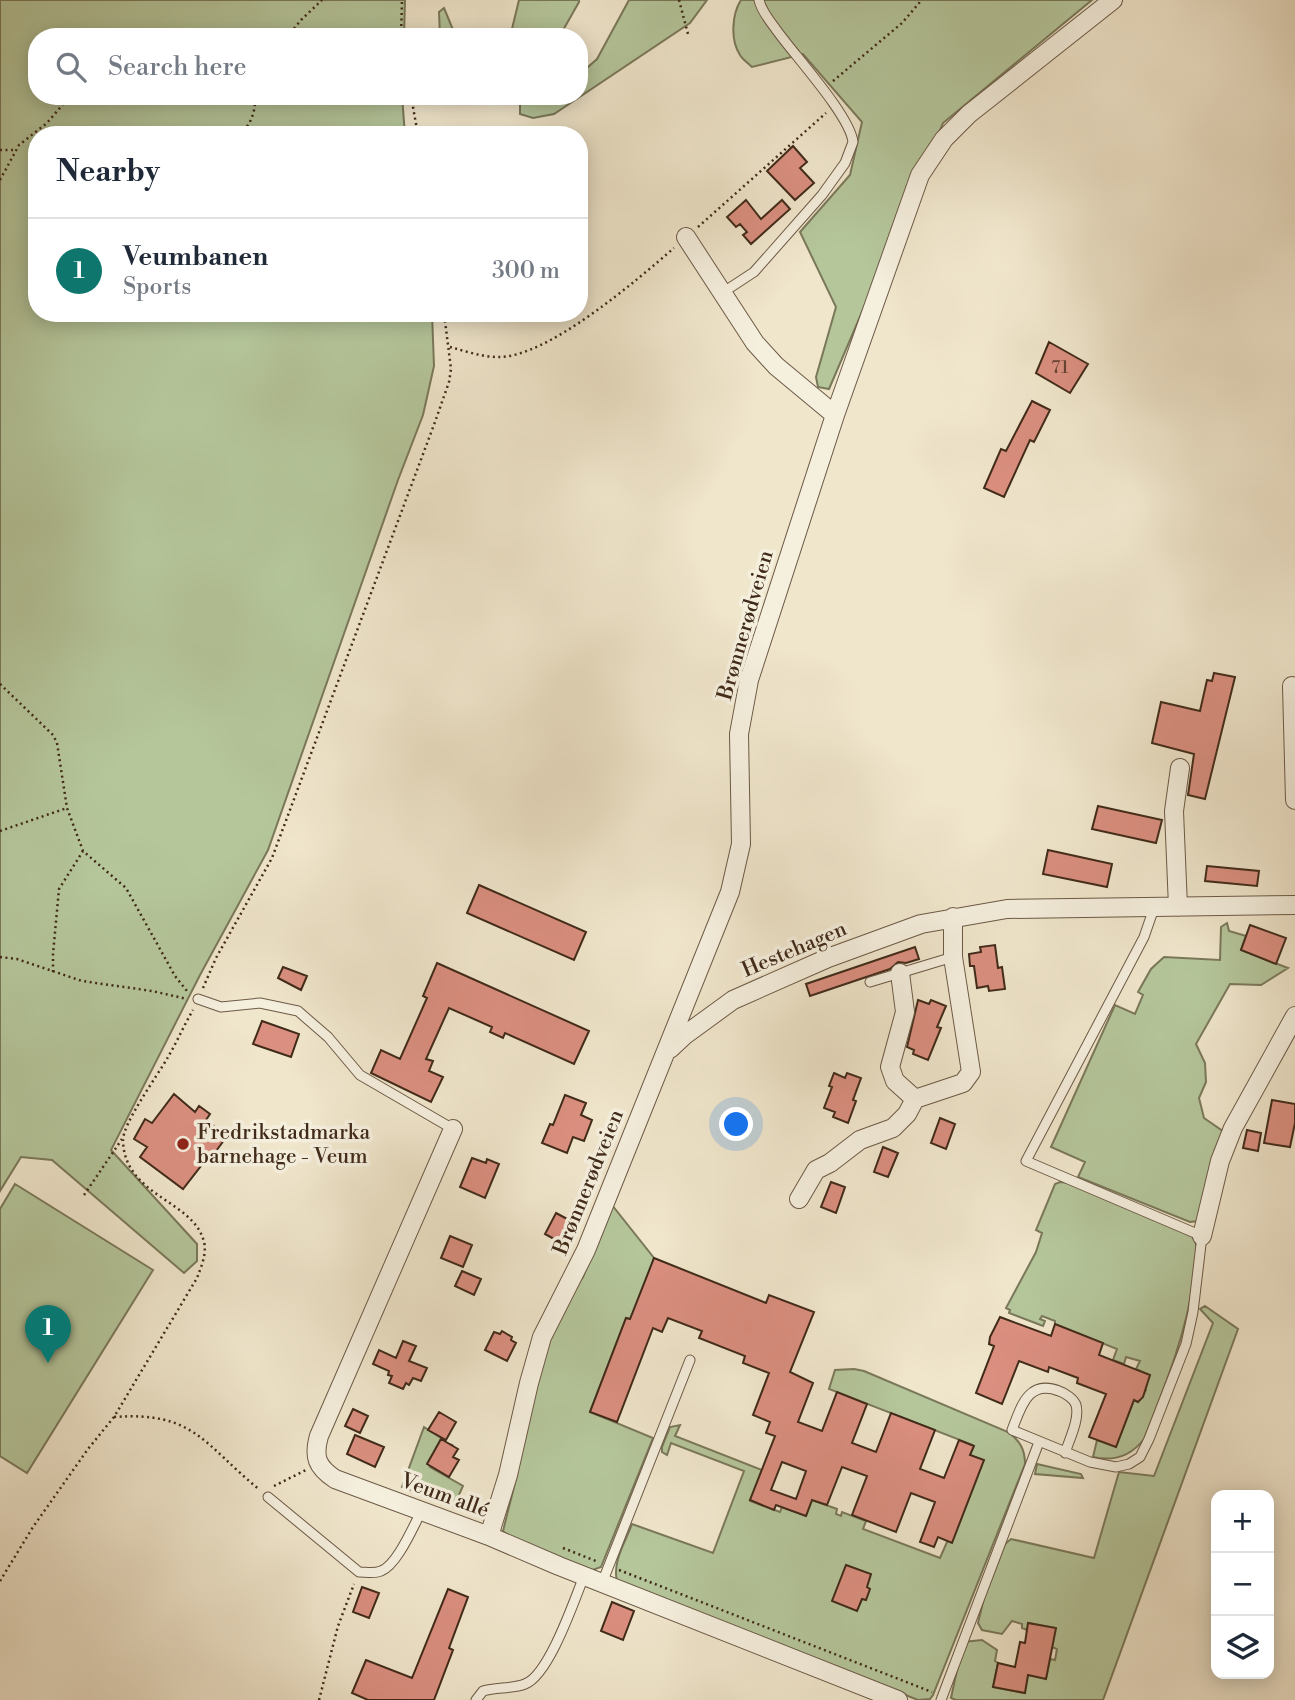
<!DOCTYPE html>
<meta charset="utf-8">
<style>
:root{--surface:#fff;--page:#f6f6f7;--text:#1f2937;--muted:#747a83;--line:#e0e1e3;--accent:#0f766e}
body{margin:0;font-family:"Libre Bodoni",serif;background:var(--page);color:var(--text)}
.controls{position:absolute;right:21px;bottom:21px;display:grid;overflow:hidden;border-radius:14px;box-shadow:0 4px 18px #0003}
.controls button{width:63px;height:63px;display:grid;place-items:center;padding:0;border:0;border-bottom:2px solid var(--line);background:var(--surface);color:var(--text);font:35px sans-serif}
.you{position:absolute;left:737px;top:1125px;width:24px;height:24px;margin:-18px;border:5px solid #fff;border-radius:50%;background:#1a73e8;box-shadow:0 0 0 10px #1a73e833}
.badge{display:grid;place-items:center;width:46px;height:46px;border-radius:50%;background:var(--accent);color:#fff;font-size:23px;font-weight:700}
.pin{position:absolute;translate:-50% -58px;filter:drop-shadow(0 2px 4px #0008)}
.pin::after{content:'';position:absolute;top:37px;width:24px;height:21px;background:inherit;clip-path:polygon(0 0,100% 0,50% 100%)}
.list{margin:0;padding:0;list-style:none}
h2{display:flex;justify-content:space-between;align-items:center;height:91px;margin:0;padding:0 28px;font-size:30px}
h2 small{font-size:23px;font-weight:400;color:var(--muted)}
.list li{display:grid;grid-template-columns:46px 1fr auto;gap:21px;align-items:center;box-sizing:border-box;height:105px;padding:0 28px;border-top:2px solid var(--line)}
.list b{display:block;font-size:26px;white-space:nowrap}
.list p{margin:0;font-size:23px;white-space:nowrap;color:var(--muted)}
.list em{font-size:23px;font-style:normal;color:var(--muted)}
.icon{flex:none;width:38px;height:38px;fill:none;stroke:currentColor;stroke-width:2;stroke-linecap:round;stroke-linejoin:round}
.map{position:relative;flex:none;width:1295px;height:1700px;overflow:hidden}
.search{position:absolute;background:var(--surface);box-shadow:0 4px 18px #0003;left:28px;top:28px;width:560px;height:77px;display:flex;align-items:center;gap:18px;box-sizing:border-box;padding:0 24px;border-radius:28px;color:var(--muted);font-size:26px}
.panel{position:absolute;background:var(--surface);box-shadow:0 4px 18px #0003;left:28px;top:126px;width:560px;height:196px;border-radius:28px}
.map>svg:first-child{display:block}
.green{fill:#b5c69b;stroke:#7a785a;stroke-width:2}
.building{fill:#db8f80;stroke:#402a19;stroke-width:2;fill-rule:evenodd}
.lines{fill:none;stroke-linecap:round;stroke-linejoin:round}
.service-casing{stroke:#6c5946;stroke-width:11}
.minor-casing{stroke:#6c5946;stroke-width:20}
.path{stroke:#402a19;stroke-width:2.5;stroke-dasharray:2 3.5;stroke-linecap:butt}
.service{stroke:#f5efde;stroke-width:9}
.minor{stroke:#f5efde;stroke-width:18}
.poi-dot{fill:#8f2418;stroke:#f5efde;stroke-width:2.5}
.labels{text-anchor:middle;stroke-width:7;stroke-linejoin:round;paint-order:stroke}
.number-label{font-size:18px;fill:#674333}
.street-label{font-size:21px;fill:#402a19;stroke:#f5efde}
.poi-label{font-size:21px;fill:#402a19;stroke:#f5efde;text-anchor:start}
</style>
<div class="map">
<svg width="1295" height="1700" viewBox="0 0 1295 1700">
<rect width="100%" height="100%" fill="#f0e6cc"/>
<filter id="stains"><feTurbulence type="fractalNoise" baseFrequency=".00286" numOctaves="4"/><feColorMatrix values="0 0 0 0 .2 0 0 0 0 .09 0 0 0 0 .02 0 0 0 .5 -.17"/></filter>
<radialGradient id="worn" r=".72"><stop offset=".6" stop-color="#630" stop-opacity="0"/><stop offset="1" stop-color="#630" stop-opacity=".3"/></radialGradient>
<path class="green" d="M0,0h405l-1,37h-367v59h365l3,39h-368v178h395l2,53 -11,49 -25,65 -130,370 -68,125 -89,175 86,94v17l-13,12 -132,-113 -31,-3 -21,34z
M519,0h60v2l-17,30 -6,5h-46z
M629,0h78l-17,23 -136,91 -21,4 -13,-4v-12l5,-6h54v-21l18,-16z
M741,0h351l-149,123 -114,266 -11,-2 -2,-10 20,-70 -36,-75 50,-57 12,-53 -59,-68 -51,13c-4,-4 -10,-8 -12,-12 -10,-15 -8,-41 1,-55z
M444,8l12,29h-16l-1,-25z
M1227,923l2,8 17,5 -5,14 47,18 -27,17 -31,-1 -34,60 9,19 1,19 -7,16 5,20 23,16 -28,87 -9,1 -112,-45 7,-15 -34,-15 64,-142 20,9 8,-19 -5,-3 13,-23 13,-12 56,3 1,-33z
M1060,1182l11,1 121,53c9,13 4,27 2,42 -8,57 -29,108 -50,161 -13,17 -29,23 -51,18l4,-17 19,7 18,-47 4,2 8,-12 -2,-3 6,-12 -14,-6 4,-8 -14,-4 -2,7 -11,-4 4,-11 -62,-25v-3l-13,-5 -2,3 5,2 -2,5 -34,-13 1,-3 -4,-2 30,-56 6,-19 -6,-3 19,-46z
M15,1184l138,86 -126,203 -27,-17v-247z
M612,1205l42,53 -19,63 -9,-3 -36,94 63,26 -52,129 -11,4 -80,-33 -7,-7 14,-56 7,-48 15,-69 36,-70 8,-11z
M1205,1306l33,23 -135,371h-147l-5,-2 12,-56 19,-2 15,10 -2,11 3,2 -5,24 31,6 4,-18 18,3 4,-19 5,1 2,-11 -5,-2 3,-19 -26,-5 -2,7 -5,-2v-4l-10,-3 -10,13 -20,-4 -4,-7 6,-25 21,-54 6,-5 83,19 25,-86 35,4 59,-153 -13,-14z
M854,1369l10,2 144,61c12,9 17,17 17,32l-92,231 -3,4 -12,1 -301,-119c-5,-19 9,-40 15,-57l81,29 31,-82 -73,-28 -4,12 -5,-3v-5l8,-20 10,-2 -5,11 87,34 -12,31 30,11 2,-5 24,9 6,-16 25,9 -1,5 5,2 1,-4 24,9 -3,8 77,29 43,-98 -13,-5 3,-10 -144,-56 6,-19z
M424,1427l17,11 -1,3 12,4 -22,22 33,19 -9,20 -52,-19z
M1037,1464l44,10 2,4 -48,-4z"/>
<path class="building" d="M793,146l14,16 -7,6 14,15 -19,17 -28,-29z
M746,200l15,19 21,-19 8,9 -39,35 -8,-9 4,-3 -7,-8 -4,3 -9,-10z
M1049,342l39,22 -18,29 -34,-20z
M1032,401l18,9 -16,32 -4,-2 -26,57 -20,-9 17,-39 5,2z
M1214,673l21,4 -30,122 -17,-4 6,-41 -42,-11 9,-41 39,9 7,-31 5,1z
M1098,806l64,14 -6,23 -64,-14z
M1048,850l64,14 -5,23 -64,-13z
M1207,866l52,5 -2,15 -52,-5z
M479,885l107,47 -12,28 -107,-47z
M1250,925l36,13 -10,26 -35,-14z
M995,945l3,23 4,-1 3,22 -16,2 -1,-5 -11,2 -3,-22h-4l-1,-12 12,-2 -1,-5z
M915,947l4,12 -13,4 -8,-1 -8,7 -80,27 -4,-12z
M437,963l152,68 -15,33 -69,-31 -2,5 -13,-6 2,-5 -43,-19 -23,51 7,2 -4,10 14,6 -12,25 -60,-29 10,-23 19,9 27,-61 -4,-2z
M283,967l24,9 -6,14 -23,-12z
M918,1000l11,4 2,-4 15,6 -9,21 4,1 -13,32 -15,-6 1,-4 -7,-3z
M262,1021l37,13 -8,23 -38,-13z
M834,1073l11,5 2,-5 14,5 -8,22 3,1 -8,22 -15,-6 2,-5 -11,-4 8,-21 -3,-1z
M174,1094l21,18 4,-6 11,8 -4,6 16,12 -2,3 5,4 -15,20 -2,-2 -25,32 -43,-32 7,-10 -13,-8 11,-20 7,4z
M565,1095l21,8 -5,12 11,5 -8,21 -11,-4 -6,16 -25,-10 8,-19 3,1z
M1272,1100l23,4v19l-5,24 -26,-4z
M940,1118l15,6 -9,25 -15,-6z
M1247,1130l14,3 -3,18 -15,-3z
M883,1147l15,6 -10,24 -14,-5z
M472,1158l14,5 1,-4 12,5 -14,34 -25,-11z
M831,1182l14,5 -9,26 -15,-6z
M556,1213l15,8 -2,4 5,2 -9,18 -20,-11z
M450,1236l22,9 -9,22 -22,-9z
M654,1258l112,45 3,-8 45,17 -24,60 23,11 -15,39 24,9 15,-39 30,12 -15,39 24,9 15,-39 44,17 -15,39 24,9 15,-38 15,6 -4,9 14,5 -32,83 -14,-6 -4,10 -14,-5 15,-40 -24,-9 -15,39 -44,-17 15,-39 -25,-9 -15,38 -15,-5 -6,16 -30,-11 -2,5 -24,-10 25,-64 -9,-3 4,-11 -17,-7 16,-42 -26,-10 2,-7 -46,-18 3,-7 -34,-13 -6,14 -9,-4 -36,94 -27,-10 36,-94 4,1zM782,1462l24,9 -10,28 -25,-9z
M462,1271l19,8 -7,16 -19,-9z
M1000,1317l51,19 4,-12 48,19 -4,12 51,20 -7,22 -5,5 -4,-2 -18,47 -27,-10 17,-43 -29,-11 1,-5 -29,-11 -1,5 -29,-11 -17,43 -26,-11 18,-47 -5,-2 1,-7z
M502,1331l10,6 -1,3 5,3 -9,18 -22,-11 9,-18 6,2z
M403,1341l13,5 -7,15 18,7 -6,13 -8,-3 -4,7 -3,-2 -3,6 -14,-6 3,-7 -4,-1 1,-4 -16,-7 6,-14 17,8z
M353,1409l15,7 -8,17 -15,-7z
M439,1412l17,10 -10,18 -18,-10z
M355,1435l29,12 -9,20 -28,-13z
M441,1439l17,10 -5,8 6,3 -10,17 -22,-13z
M846,1565l25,9 -4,13 3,2 -4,11 -4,-1 -5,12 -25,-10z
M362,1587l17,6 -10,25 -16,-6z
M448,1589l20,8 -19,51 4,2 -19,50h-66l-16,-7 14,-33 46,18z
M612,1602l22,9 -11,29 -22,-9z
M1028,1623l28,5 -10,51 -18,-4 -3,18 -32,-6 5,-24 17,4 5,-25 5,1z"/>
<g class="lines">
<g class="service-casing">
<path id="service" d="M722,293l32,-21 68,-77 23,-32 8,-21c-3,-27 -60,-88 -78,-114 -6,-8 -14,-18 -16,-28
M870,982l83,-25
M198,999l23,8 39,-4 38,8 30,26 32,38 93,54
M1065,1453c4,-13 15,-34 11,-48 -2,-6 -11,-12 -17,-14 -31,-12 -38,16 -47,39l78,32 26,5 13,-3 11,-7 9,-18 37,-95 7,-32 9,-76 -176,-75 118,-224 10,-29
M268,1497l91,75c7,0 15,2 22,-1 16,-6 32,-44 40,-59
M602,1583l88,-223
M476,1700l7,-9c13,-4 29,-2 42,-7 24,-9 49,-83 59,-108
M941,1700l98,-258"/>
</g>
<g class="minor-casing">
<path id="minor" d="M686,237l69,106 21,23 59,49
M1292,686l3,114
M1178,907l-4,-96 6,-43
M900,973l5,39 -15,55 5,14 20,18
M670,1049l15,-14 48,-35 95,-42 93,-34 86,-15 288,-4
M453,1129l-134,307c-6,21 -2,31 16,43l154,57 70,30 339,134
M799,1199l17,-29 14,-7 30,-23 33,-12 14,-14 8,-15 48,-16 8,-11 -18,-115v-40
M1202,1236l18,-75 13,-33 62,-112
M489,1536l19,-61 21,-92 13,-46 44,-87 144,-358 11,-48 -2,-110 10,-54 86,-265 85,-240 24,-36 25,-25 144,-114"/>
</g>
<path class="path" d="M679,0l9,34
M287,37l14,-17 21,-20
M401,37l1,-37
M833,81l69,-58 18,-21
M411,96l7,39
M240,135c11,-11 16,-24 15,-39
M0,150h16
M0,180l19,-35 28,-22 23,-27
M698,227l128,-114
M450,347c15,4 32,10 48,10 49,1 139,-77 176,-109
M0,684l53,51 4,8 10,65 16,43 43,37 49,88 12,15
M0,831l67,-23
M0,957l17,2 65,22 70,10 35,8
M53,972v-18l6,-65 24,-38
M203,988l13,-30 56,-100 163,-436 14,-40 2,-13 -7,-56
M84,1195l38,-56
M114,1417c81,-6 90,28 146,73
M274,1486l32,-16
M563,1548l33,13
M619,1570l313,122
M0,1581l33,-54 55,-78 26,-32 83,-139c4,-11 10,-24 7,-36 -10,-42 -79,-45 -81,-101 -1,-17 35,-66 45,-84 9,-15 16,-32 25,-47
M319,1700l19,-74 16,-42"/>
<use href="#service" class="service"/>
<use href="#minor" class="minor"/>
</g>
<circle class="poi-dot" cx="183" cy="1144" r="7"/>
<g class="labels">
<g class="number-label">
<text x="1060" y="373">71</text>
</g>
<g class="street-label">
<text transform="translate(745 625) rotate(-74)" y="7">Brønnerødveien</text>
<text transform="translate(794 949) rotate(-23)" y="7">Hestehagen</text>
<text transform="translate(588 1182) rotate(-68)" y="7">Brønnerødveien</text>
<text transform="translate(445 1495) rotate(20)" y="7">Veum allé</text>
</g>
<g class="poi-label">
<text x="197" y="1139">Fredrikstadmarka<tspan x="197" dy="24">barnehage - Veum</tspan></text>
</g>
</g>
<rect width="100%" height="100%" filter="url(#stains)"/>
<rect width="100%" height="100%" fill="url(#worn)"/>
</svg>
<div class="controls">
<button>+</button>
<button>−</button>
<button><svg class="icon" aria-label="layers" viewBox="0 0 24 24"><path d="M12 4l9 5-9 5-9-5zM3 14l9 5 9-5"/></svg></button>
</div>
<div class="you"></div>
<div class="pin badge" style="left:48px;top:1363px">1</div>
<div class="search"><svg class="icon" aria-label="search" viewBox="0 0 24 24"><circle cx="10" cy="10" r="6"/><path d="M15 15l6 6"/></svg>Search here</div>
<section class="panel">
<h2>Nearby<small></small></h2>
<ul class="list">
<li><span class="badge">1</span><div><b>Veumbanen</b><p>Sports</p></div><em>300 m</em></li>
</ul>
</section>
</div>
